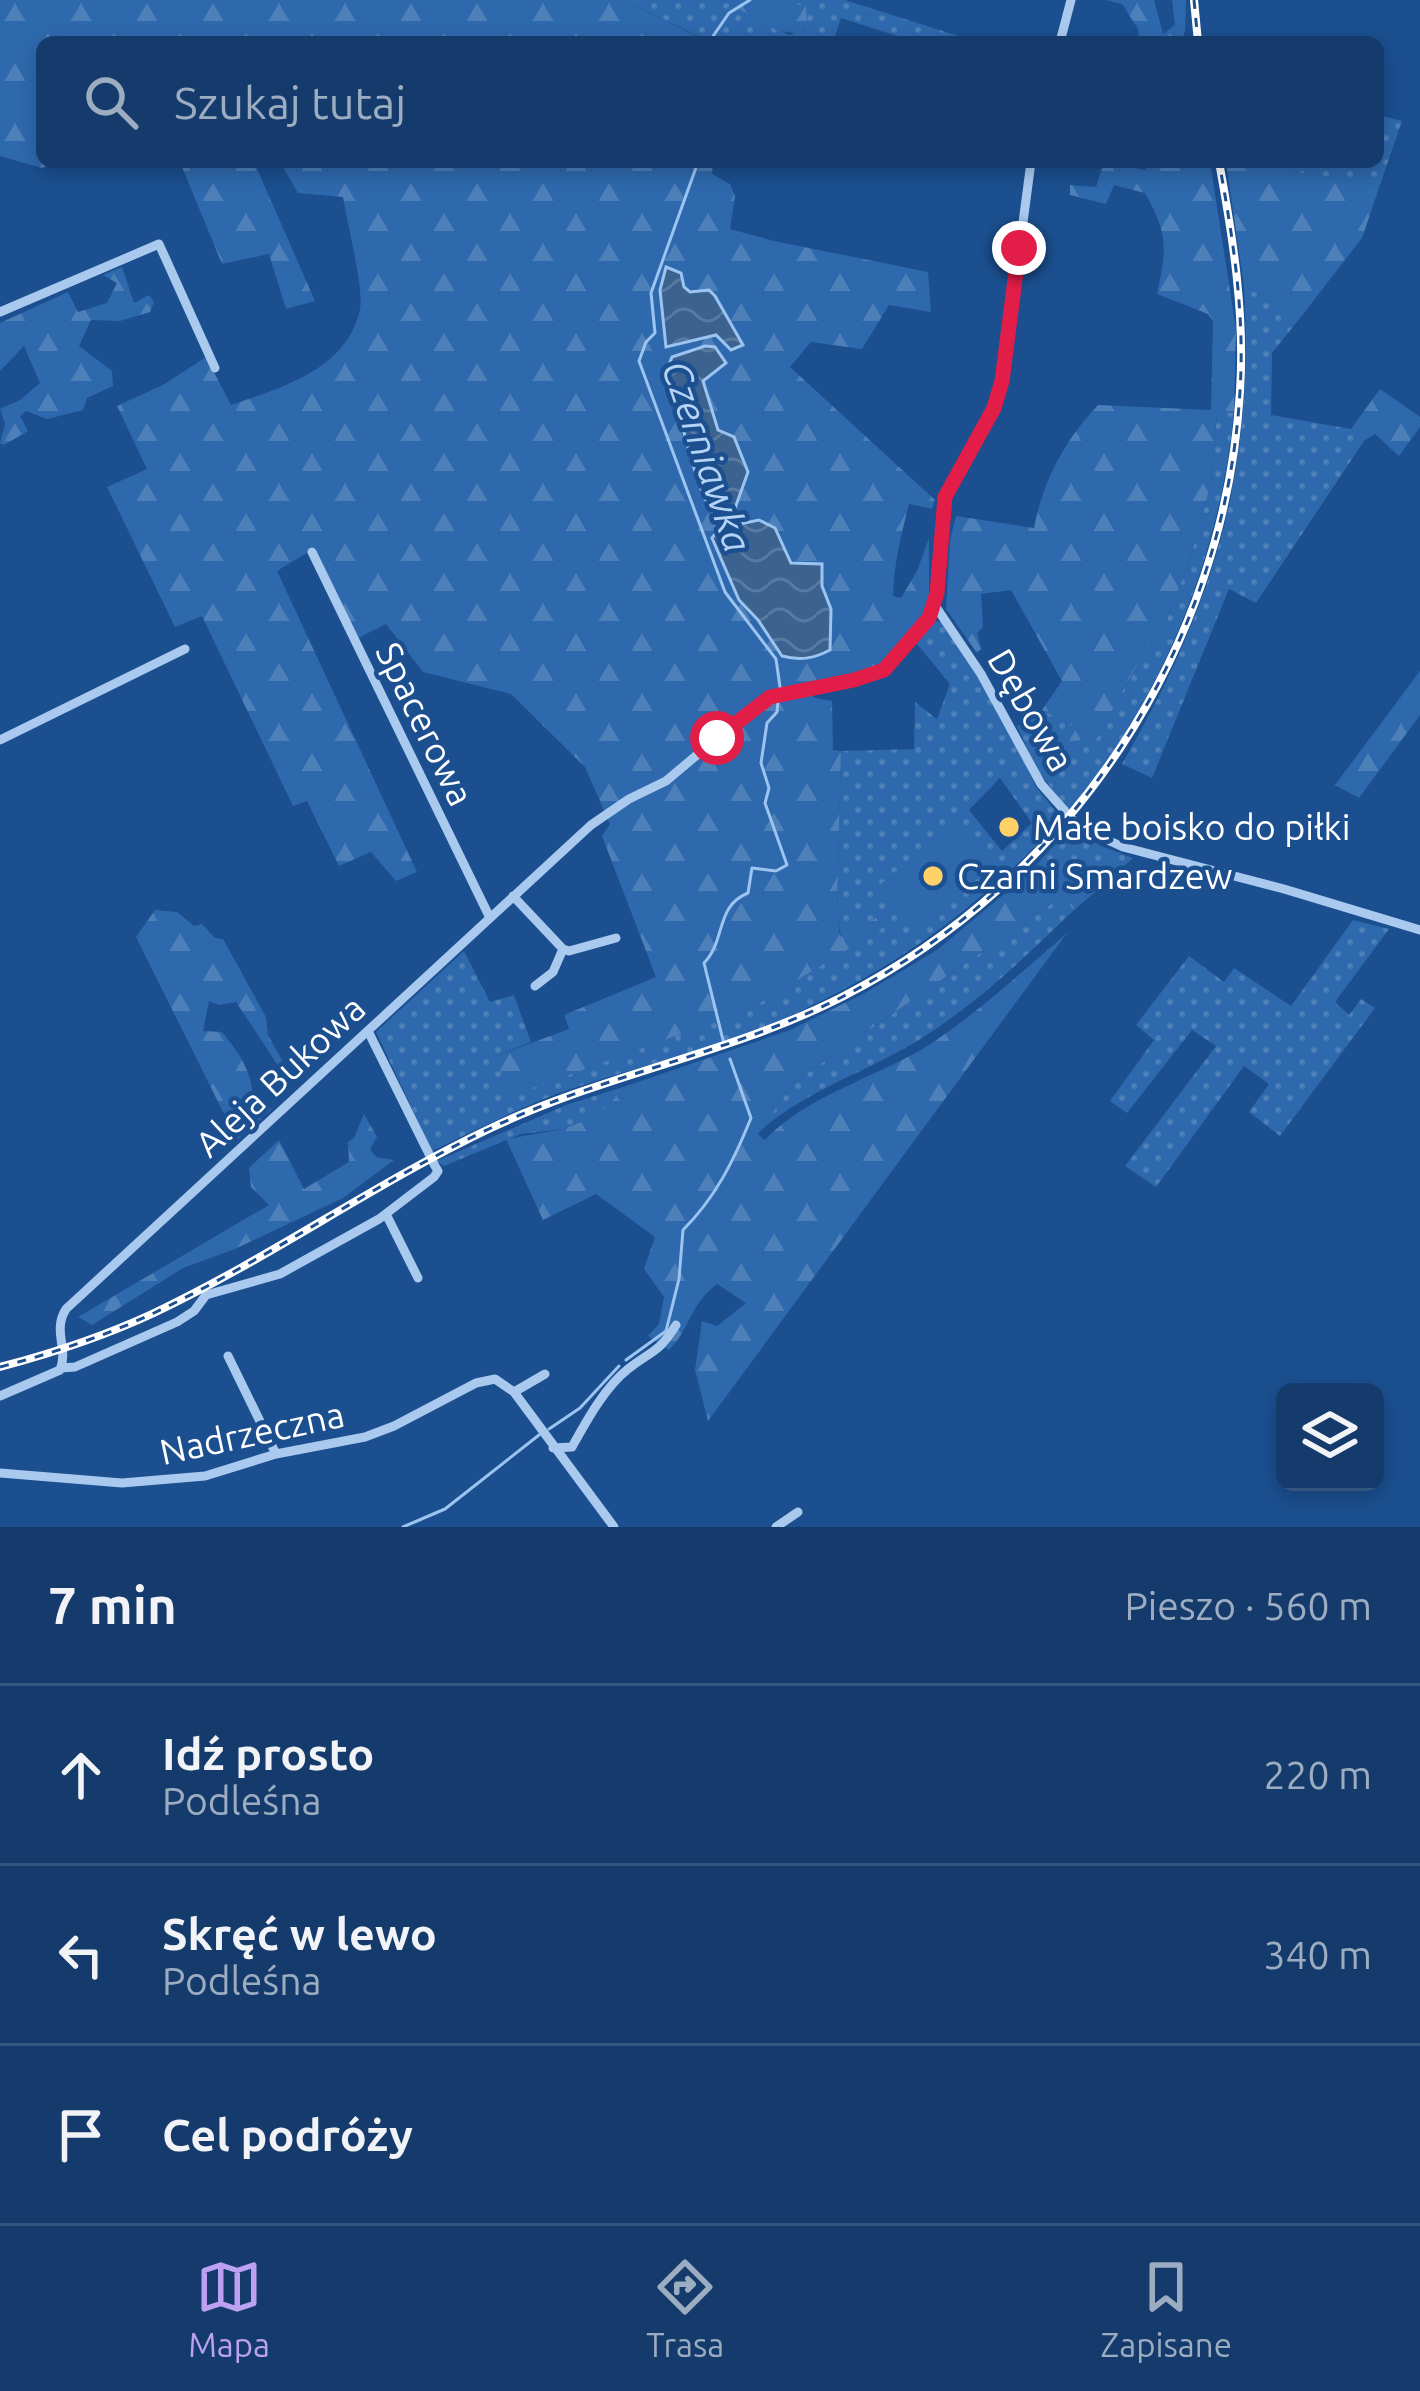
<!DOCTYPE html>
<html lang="pl">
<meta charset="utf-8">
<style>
:root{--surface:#143b6b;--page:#214673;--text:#f1f3f6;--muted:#9dadc1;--line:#33557e;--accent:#bca0f2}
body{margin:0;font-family:Ubuntu,sans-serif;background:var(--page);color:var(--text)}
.controls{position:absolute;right:36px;bottom:36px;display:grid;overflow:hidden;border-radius:18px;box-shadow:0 6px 18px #0003}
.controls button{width:108px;height:108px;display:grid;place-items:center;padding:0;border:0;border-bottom:3px solid var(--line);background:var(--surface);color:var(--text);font:60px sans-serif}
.stop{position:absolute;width:36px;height:36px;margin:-27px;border:9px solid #e11d48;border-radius:50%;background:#fff}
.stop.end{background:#e11d48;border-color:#fff;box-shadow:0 3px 12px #0008}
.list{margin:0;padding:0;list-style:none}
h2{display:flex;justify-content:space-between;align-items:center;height:156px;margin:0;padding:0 48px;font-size:51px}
h2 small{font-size:39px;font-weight:400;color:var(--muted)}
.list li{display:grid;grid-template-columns:78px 1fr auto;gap:36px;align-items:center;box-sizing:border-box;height:180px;padding:0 48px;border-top:3px solid var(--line)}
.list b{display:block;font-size:45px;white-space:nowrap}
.list p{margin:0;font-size:39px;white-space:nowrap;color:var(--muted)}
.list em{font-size:39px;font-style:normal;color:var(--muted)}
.icon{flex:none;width:66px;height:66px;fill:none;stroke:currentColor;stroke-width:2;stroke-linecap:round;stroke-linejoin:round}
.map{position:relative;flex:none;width:1420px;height:1527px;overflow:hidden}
.search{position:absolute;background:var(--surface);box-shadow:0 6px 18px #0003;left:36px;right:36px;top:36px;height:132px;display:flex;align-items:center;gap:30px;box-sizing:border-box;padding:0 42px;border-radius:18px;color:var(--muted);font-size:45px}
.sheet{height:696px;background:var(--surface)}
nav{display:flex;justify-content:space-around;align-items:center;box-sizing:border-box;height:168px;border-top:3px solid var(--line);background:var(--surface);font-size:33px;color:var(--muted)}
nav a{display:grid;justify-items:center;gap:6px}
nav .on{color:var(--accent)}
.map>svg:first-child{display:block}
.grass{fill:url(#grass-dots);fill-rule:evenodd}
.forest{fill:url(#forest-firs)}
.park{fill:#2e69ad}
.water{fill:url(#water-waves);stroke:#9cc4f0;stroke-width:3}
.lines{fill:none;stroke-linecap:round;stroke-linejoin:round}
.stream{stroke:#9cc4f0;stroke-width:3}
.minor{stroke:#a9c9ee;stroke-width:9}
.rail-casing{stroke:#fff;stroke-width:8}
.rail{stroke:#1b4f8f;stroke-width:3;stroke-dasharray:9;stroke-linecap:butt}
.route{stroke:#e11d48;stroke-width:15}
.poi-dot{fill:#ffd166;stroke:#1b4f8f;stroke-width:4.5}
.labels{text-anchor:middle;stroke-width:9;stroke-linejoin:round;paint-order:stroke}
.street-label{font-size:36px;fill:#fff;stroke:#1b4f8f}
.poi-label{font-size:36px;fill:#fff;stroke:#1b4f8f;text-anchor:start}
.water-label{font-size:39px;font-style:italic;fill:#b5d3f5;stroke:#1b4f8f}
</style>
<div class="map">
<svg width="1420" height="1527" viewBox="0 0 1420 1527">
<defs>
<pattern id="grass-dots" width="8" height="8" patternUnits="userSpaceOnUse" patternTransform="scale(3)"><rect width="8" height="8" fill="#2e69ad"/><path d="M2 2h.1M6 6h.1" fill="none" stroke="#4d80b9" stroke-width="1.8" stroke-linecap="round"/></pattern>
<pattern id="forest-firs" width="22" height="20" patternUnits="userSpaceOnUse" patternTransform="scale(3)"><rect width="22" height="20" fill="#2e69ad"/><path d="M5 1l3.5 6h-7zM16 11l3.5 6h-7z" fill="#4d80b9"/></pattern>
<pattern id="water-waves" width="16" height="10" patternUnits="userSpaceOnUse" patternTransform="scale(3)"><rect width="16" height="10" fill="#3c6290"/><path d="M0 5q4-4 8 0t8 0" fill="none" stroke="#597aa1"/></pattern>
</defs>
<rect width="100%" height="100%" fill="#1b4f8f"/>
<path class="grass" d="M624,0h99l66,35 16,-5 1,-22 -23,-8h62l129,41 -58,1 -75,-24 -8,24h-123z
M1378,115l24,6 -22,64 -92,-14 1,-9h89z
M1244,286l56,32 -28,35 -1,62 80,14 13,12 -108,162 -27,-14 -77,189 -30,-14c92,-159 133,-292 122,-478z
M1217,411l17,2c-15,146 -71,284 -165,398l-33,-43 -19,-42 25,-16 36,18 -8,12 84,-108 7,2 28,-72 22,-78z
M929,618l21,8 58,97 28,64 26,32c-83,88 -161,146 -272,197 -71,32 -150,49 -225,75 -45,16 -89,39 -133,60l-56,-119 88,-81 26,51 24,-7 17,47 -37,15 347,-119 -4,-24 4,-163 73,-2 1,-47 22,17 13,-35 -37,-45zM1000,778l32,45 -30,28 -33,-41z
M1071,827l30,19 32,12 -31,28 -24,-21 -51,10z
M1061,897l13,13c-47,45 -94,91 -149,126 -54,35 -121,54 -168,98l37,-52z
M1353,920l36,9 -54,73 14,13 12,-16 14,9 -95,128 -31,-24 20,-28 -25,-18 -88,121 -31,-21 91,-120 -24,-16 -65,83 -17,-12 44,-61 -18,-15 53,-69 35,26 10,-14 57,38z
M626,1086l-27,30 -36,13 -42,5 -77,32 -7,-5 129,-56z"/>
<path class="forest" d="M0,0h624l82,41 -664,1v120h15l-15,6 -42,-12z
M723,0h60l23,7 1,17 -5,10 -24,-3z
M1106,0h48l9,34 12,-9 -3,-25h14l-1,31 -4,11h-42l-1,-13 -16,-25z
M180,162h74l61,139 -29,8 -17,-55 -47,10z
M280,162h433l-1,12 18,10 5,12 -5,33 44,12 154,31 3,40 -42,-7 -27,44 -51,-7 -21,25 145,133 -3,9 -23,-5c-8,31 -15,60 -16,92l8,2 16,-27 12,-33v80l-45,52 -78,19 9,9 17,3 1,49 8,1 -4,163 3,23 36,-19 8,9 -132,81 -241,88 -17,-39 75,-28 -5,-14 92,-38 -54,-141 8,-12 -25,-57 -74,-73 -88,-22 -37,-48 -28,14 -43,-90 -38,23 140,301 -21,9 -25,-29 -32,14 -32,-65 -14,5 -91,-190 -27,11 -68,-140 40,-18 -30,-63 46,-21 43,-28 25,48c50,-17 117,-36 129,-96 4,-21 -13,-87 -17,-112l-45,-4z
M1104,162l42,8v-8h64l26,167 -2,84 -17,-1 -6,72 -22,78 -28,72 -7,-2 -57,107 -28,2 8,-13 -35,-18 20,-29 -51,-91 -30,4 2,33 -6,6 4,16 -4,4 -31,-44 4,-69 6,-24 78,12c9,-48 31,-88 64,-123l113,5 2,-89 -5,-7 -51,-20c10,-46 11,-60 -12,-101l-31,-8 -8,19 -36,-9v-10l26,2z
M1226,162h63v9l91,14 -18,53 -62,80 -56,-32z
M122,267l12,36 15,-8 5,7 -4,10 -30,9 -29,-1 -12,26 33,25 1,15 -26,12 -4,12 -36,9 -21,-8 -6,5 8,15 -24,14 -4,-2 5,-19 -5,-15 20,-9 20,-17 -16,-37 -24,25v-48l68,-31 10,20 29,-9 10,-20 -14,-8z
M1380,389l40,28v10l-21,29 -24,-22 -11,7 -13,-12z
M1420,671v44l-61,83 -24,-13z
M1078,865l24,21 -28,24 -13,-13 -267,185 -36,52 7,6c44,-47 116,-63 170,-99 47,-32 89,-71 132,-108l-359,488 -13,-51 7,-49 15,5 29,-23 -29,-19c-30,24 -24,41 -48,66l-21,-14 11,-12 5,-27 -20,-28 11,-32 -59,-43 -53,26 -37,-81 57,-10 35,-13 28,-30 164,-56 73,-36 74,-44 90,-75z
M155,910l22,2 17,14 8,-2 13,14 8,1 43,78 2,18 16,29h-7l-41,-62 -17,3 -10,-4 -6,30 19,1c18,22 31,41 31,69l19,8 -35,31 -101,-203z
M364,1114l13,23 -7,12 6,8 18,3 -51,38 -108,51 -52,19 -91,57 -14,-8 191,-112 -18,-18 -2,-19 30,-28 25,49 45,-27 -1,-20 6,-4z"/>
<path class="park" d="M955,822l36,42 -79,66 -36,-42z"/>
<path class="water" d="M666,267l15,6 3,14 6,5 19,-2 6,6 28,49 -12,5 -15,-15 -50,12 -6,-57z
M705,346l10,1 11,16 -23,18 15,49 16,7 14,35 -14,39 -10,9h-6l-14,-23 -12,-35 -25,-92 5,-13z
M759,520l16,8 16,35 31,1v22l9,23 -1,41c-15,8 -29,11 -48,6l-24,-36 -19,-20 -27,-62 8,-10z"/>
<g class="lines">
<path class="stream" d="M709,42l20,-29 21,-13
M698,162l-47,131 4,40 -9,9 -7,19 86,231 51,67 4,28
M723,1040l-19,-77c22,-22 11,-57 44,-70l4,-25 24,3 11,-6 -22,-62 4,-15 -8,-25 6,-40 10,-11 1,-11
M626,1360l40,-29 13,-52 4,-49c33,-33 51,-70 68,-112l-21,-59
M549,1429l31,-21 39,-42
M403,1527l42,-18 94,-74"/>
<path class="minor" d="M1060,42l11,-42
M0,312l159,-68 56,124
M312,552l178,366
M934,604l47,70 60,110 38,43 44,20 161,42 136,41
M0,740l185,-91
M513,896l50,53 -10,23 -18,14
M563,949l6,2 47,-13
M386,1214l32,64
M228,1356l48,98
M61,1368l14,-1 102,-45 17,-11 12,-16 74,-21 99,-55 55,-42 4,-6 -3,-5 -67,-135
M514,1392l31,-18
M0,1396l60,-26c9,-21 -8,-39 6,-61l525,-484 38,-26 37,-18 94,-79 22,-9 79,-14 23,-9 45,-52 8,-25 8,-96 43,-78 14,-38 29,-219
M553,1448l19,-1c14,-25 32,-59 56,-78 24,-19 30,-15 48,-44
M0,1473l122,10 83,-7 71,-22 89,-17 29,-11 82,-43 19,-4 19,13 100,135
M776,1527l22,-15"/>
<g class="rail-casing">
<path id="rail" d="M1194,0l4,42
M0,1367c53,-14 105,-31 154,-54 116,-55 221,-130 337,-185 113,-54 239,-74 351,-131 229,-117 383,-349 398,-606 5,-78 -7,-153 -21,-229"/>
</g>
<use href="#rail" class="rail"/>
</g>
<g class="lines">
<path class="route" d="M717,738l53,-41 84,-17 30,-10 45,-52 8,-25 8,-96 49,-89 8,-27 17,-133"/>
</g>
<g class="poi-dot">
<circle cx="1009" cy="827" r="12"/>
<circle cx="933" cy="876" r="12"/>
</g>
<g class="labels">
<g class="street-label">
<text transform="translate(1031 710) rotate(60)" y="13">Dębowa</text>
<text transform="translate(425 724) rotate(64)" y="13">Spacerowa</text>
<text transform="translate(280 1076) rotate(-43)" y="13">Aleja Bukowa</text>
<text transform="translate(252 1433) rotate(-12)" y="13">Nadrzeczna</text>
</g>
<g class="poi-label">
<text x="1033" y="840">Małe boisko do piłki</text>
<text x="957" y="889">Czarni Smardzew</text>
</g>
<g class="water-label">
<text transform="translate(707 456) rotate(71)" y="14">Czerniawka</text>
</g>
</g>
</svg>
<div class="controls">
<button><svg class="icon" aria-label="layers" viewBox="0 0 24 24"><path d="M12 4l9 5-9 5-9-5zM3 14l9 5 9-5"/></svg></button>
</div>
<div class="stop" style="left:717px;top:738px"></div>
<div class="stop end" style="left:1019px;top:248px"></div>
<div class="search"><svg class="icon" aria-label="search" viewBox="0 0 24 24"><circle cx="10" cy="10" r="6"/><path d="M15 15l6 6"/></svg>Szukaj tutaj</div>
</div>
<section class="sheet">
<h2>7 min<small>Pieszo · 560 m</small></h2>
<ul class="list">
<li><svg class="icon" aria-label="ahead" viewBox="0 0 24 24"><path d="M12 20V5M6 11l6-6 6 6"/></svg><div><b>Idź prosto</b><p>Podleśna</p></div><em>220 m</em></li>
<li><svg class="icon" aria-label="left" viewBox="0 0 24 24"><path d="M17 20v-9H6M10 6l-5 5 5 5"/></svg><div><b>Skręć w lewo</b><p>Podleśna</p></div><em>340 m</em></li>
<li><svg class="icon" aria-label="arrive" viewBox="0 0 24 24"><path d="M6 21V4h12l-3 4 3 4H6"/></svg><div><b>Cel podróży</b></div></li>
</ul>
</section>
<nav>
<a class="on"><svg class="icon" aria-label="map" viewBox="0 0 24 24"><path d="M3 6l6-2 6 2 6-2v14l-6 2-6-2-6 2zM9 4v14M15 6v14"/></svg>Mapa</a>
<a><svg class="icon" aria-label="directions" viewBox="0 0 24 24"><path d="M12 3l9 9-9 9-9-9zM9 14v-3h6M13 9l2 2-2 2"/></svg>Trasa</a>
<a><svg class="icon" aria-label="saved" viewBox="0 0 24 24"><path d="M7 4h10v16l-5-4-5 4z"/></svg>Zapisane</a>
</nav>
